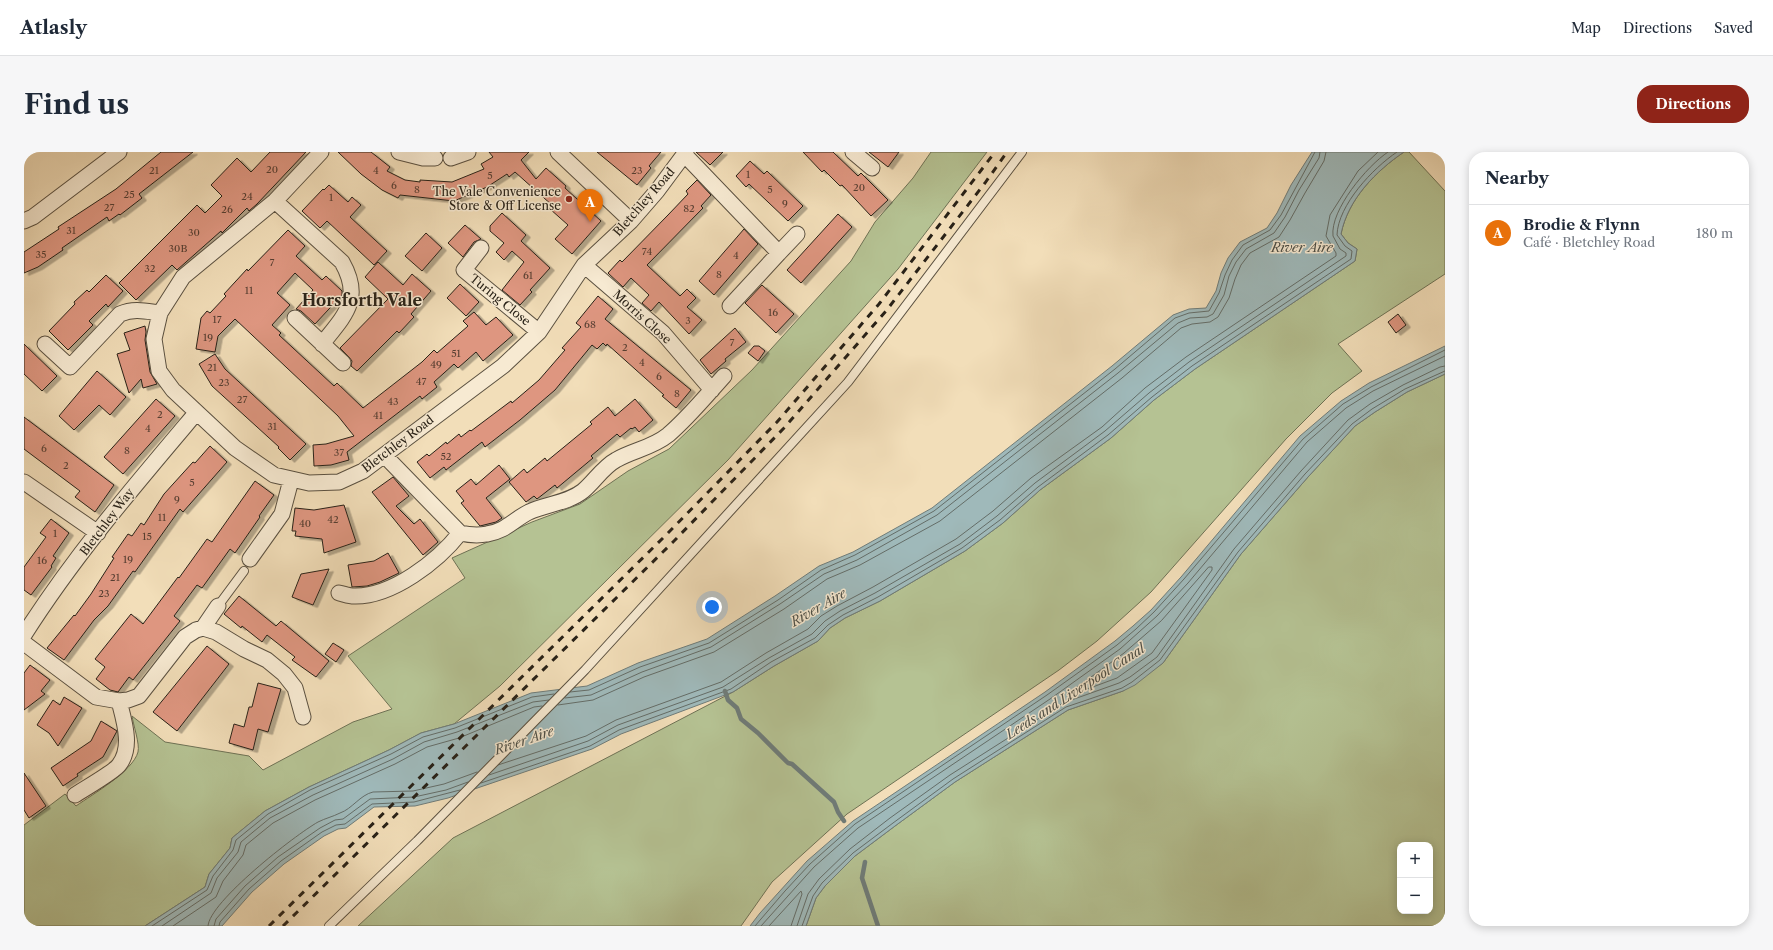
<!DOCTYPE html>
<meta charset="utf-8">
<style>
:root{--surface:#fff;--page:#f6f6f7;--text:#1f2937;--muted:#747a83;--line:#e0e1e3;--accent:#8f2418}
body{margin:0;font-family:"Libre Caslon Text",serif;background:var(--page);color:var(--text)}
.controls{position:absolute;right:12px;bottom:12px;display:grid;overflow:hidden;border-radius:8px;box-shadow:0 2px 10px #0003}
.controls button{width:36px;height:36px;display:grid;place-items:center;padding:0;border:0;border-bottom:1px solid var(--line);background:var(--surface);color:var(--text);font:20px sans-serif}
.you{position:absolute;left:688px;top:455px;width:14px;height:14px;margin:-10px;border:3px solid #fff;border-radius:50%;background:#1a73e8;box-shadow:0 0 0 6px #1a73e833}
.badge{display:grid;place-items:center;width:26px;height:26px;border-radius:50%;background:var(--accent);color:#fff;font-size:13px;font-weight:700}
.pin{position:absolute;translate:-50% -33px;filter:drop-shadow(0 1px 2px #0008)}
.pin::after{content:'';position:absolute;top:21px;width:14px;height:12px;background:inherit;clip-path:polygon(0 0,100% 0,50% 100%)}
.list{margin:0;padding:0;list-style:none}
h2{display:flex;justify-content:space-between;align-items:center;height:52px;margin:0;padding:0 16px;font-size:17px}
h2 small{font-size:13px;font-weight:400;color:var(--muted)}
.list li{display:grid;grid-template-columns:26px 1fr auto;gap:12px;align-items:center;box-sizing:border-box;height:56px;padding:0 16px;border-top:1px solid var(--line)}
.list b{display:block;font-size:15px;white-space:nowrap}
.list p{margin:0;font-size:13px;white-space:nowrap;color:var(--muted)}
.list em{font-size:13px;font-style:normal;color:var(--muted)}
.map{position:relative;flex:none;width:1421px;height:774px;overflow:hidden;border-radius:16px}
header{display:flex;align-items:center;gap:24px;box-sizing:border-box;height:56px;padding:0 20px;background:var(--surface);border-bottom:1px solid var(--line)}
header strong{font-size:19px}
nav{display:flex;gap:22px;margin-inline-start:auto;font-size:14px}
.intro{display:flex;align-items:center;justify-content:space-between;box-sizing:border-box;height:96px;padding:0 24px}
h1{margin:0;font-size:28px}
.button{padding:10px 18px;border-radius:16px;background:var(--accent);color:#fff;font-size:14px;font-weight:700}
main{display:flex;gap:24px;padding:0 24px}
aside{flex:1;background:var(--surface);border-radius:16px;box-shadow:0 2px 10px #0003}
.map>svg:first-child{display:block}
.green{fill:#b5c293;stroke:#6e7255;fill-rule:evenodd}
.water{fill:#9fb9ba;stroke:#6f7c79}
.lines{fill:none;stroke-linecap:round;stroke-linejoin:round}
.shore{stroke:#646d68;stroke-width:1}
.stream{stroke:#6f7c79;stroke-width:4.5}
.building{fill:#de9680;stroke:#282117;filter:url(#shadow)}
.service-casing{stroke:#5a5040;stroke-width:10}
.minor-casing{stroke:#5a5040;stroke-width:17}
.service{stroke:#f7ead2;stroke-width:8}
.minor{stroke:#f7ead2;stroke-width:15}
.rail{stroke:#282117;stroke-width:3;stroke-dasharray:7 7;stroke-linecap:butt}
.poi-dot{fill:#8f2418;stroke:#f7ead2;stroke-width:1.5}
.labels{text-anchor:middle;stroke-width:3;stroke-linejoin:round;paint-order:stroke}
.number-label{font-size:10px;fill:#563e31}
.poi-label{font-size:12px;fill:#282117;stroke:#f7ead2;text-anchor:end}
.street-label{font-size:12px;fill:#282117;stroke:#f7ead2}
.water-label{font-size:13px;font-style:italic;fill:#4c4f48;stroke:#f7ead2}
.district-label{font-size:16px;font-weight:bold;fill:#282117;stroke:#f7ead2}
</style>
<header>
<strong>Atlasly</strong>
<nav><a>Map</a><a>Directions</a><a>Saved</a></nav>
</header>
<div class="intro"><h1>Find us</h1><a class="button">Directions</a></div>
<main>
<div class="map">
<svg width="1421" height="774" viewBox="0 0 1421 774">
<defs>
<filter id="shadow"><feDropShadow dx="4.5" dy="2.5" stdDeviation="0" flood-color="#0004"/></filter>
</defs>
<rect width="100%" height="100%" fill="#f2deb9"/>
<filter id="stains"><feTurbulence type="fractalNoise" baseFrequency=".005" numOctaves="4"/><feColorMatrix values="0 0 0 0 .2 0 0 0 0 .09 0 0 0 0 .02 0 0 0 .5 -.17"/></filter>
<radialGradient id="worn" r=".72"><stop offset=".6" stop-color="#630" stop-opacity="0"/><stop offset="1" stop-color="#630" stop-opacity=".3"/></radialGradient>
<path class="green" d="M907,0h56l-89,117 -170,191 -228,226 -46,38 -33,9 -32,17 -80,37 -44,24 -33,27 -2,10 -21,26 -4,13 -60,39h-121v-101l41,-31 11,12c17,-12 57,-35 62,-54 2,-8 -5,-28 -6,-36l33,26 84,14 14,14 90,-48 39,-13 -44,-53 117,-78 -13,-20 80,-36 48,-18 48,-33 41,-22 83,-79 99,-109 24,-39 38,-44z
M1380,0h5l36,39v83l-107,70 24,27 -30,22 -46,46 -135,153 -54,49 -38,29 -212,144 -75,68 -31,44h-383l95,-88 280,-146 41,-26 44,-25 12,-13 15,-10 35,-17 85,-50 38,-28 37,-33 71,-52 43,-38 41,-31 160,-108 2,-12 -9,-6 -7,-9c7,-35 35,-63 63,-82z
M1421,222v552h-639l10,-28 9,-12 30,-30 40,-30 60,-44 113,-72 55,-19 40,-28 78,-109 67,-77 47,-51 20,-14 32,-20zM1376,693h30v66h-30z"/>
<path class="water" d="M1288,0h92c-28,19 -56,47 -63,82l7,9 9,6 -2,12 -160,108 -41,31 -43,38 -71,52 -37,33 -38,28 -85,50 -35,17 -15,10 -12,13 -44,25 -41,26 -112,42 -29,15 -144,49 -33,8 -41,1 -28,21 -8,1 -14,7 -40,28 -32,28 -30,34h-77l60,-39 4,-13 21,-26 2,-10 33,-27 44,-24 80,-37 32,-17 33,-9 77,-31 56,-7 51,-23 69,-24 68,-43 44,-30 34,-14 79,-44 180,-142 61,-51 16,-6 17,-1 10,-17 5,-18 7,-15 12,-16 27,-14 10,-15 14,-28z
M1421,194v28l-38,18 -32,20 -20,14 -47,51 -67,77 -78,109 -28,22 -12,6 -55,19 -113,72 -60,44 -40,30 -30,30 -9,12 -10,28h-56l10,-13 47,-52 46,-40 192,-129 70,-51 18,-15 18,-16 30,-33 119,-141 41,-35 28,-18z"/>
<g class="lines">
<path class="shore" d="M1185,415h3v3l-60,83 -35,25 -27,10 -14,3v-3l48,-35 37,-32z
M546,540l19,-2 51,-23 69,-24 69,-43 43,-30 34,-15 79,-44 181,-142 60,-51 14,-5 20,-2 10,-18 6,-18 7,-15 11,-15 27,-15 11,-15 34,-63
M541,546l26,-3 51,-23 69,-25 69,-43 44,-30 33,-14 80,-45 181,-142 60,-50 12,-5 17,-1 6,-3 11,-19 5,-19 7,-14 10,-13 28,-16 11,-16 14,-27 20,-32 1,-6
M534,553l35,-5 51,-23 70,-25 70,-43 43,-30 33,-14 80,-44 182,-143 59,-50 11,-4 18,-2 8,-5 11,-19 6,-19 6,-14 9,-12 29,-16 11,-17 15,-27 19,-32 2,-9
M474,613l88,-29 30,-16 105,-38 45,-29 42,-24 13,-13 16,-10 36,-19 83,-48 37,-28 38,-33 71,-51 43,-39 41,-31 150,-101v-3l-10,-17 4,-21 28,-44 20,-19
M465,623l99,-34 30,-16 105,-38 46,-29 43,-24 13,-13 15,-10 35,-18 85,-49 37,-28 38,-33 70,-52 44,-38 40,-31 157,-106v-3l-6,-4 -7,-13c-3,-26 34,-70 55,-84
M457,631l109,-37 29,-16 112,-41 40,-27 44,-24 13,-13 15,-10 35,-18 84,-49 38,-28 38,-33 70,-52 44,-38 40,-31 159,-107 1,-8 -7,-5 -8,-11c1,-30 36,-67 60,-83
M128,774l55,-36 6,-14 20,-26 3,-10 32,-26 42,-24 81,-36 32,-17 32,-9 77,-31 22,-3
M138,774l49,-33 6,-15 21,-26 3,-10 29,-24 43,-23 80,-36 31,-17 33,-10 76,-30 16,-2
M149,774l43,-29 7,-16 20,-26 3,-10 27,-22 42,-23 80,-36 32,-17 32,-9 75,-31 8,-1
M184,774c1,-24 87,-91 110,-104 8,-4 14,-5 22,-9 12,-4 20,-18 33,-21l40,-1 31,-7 33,-12
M190,774l2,-7 29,-33 33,-29 42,-29 15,-8 8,-1 27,-20 44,-2 32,-7 22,-8
M195,774l1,-4 29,-33 32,-28 41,-29 14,-7 9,-1 27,-20 42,-2 46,-12
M731,774l30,-35 25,-27 45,-40 192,-129 70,-50 19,-16 18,-17 30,-33 119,-140 40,-35 28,-17 74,-37
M737,774l53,-59 44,-39 192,-129 70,-50 19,-17 18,-16 31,-33 119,-141 39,-34 27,-17 72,-35
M745,774l32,-35 1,3 -11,32
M773,774l11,-32 11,-15 31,-30 40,-31 60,-43 113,-72 56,-20 11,-6 27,-20 77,-108 67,-78 47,-51 22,-16 33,-19 37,-18 5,-1
M778,774l11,-30 9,-13 31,-30 40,-30 60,-44 113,-72 56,-19 10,-6 28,-22 78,-108 67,-78 47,-50 20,-15 33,-20 40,-18"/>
<path class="stream" d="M701,539l3,9 9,8 4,11 17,14 30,30 4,1 42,38 4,10 6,9
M841,710l-3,16 16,48"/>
</g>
<path class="building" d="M137,0h32l-54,42 3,4 -22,17 -1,-1 -10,7 -2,-4 -45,31 1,2 -25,17 -14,6v-21l35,-23 -1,-2 58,-38z
M246,0h36l-49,52 -8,7 -2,-3 -25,25 -1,-2 -44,39 -5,-5 -36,35 -17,-17 78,-78 8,8 17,-17 -11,-11 26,-27 14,14z
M314,0h33l19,15 -3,4 18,9 15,2v-2l32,2 32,-13 -3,-5 12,-7 -4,-5h40l-8,8 15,19 10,-11 20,18 -1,2 36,33 -29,33 -17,-15 13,-14 -18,-16 3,-3 -38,-34 -6,5 -2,-3 -20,13 -33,14 -54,-6 -2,3 -16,-8 -21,-16z
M573,0h64l-12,14 2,2 -14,17z
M672,0h27l-13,13z
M779,0h30l25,24 3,-3 27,27 -17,16 -29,-31 -2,1 -16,-16 -2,2z
M845,0h30l-11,15z
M726,9l14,13 3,-3 36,35 -15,15 -39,-37 -3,3 -10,-11z
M673,28l14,15 -10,11 2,2 -56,57 33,31 7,-7 9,9 -9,9 15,13 -13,14 -30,-32 -8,9 -9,-8 7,-8 -18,-17 -8,9 -15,-14 12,-13 2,2 46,-47 20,-21 -2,-3z
M305,33l19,17 4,-5 9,8 -11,12 37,34 -13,14 -47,-44 -7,7 -18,-17 21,-22 1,1z
M478,61l24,22 -5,6 29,27 -20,22 2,2 -12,13 -18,-15 22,-28 -12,-11 -8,9 -8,-8 8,-9 -14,-12v-5z
M814,62l14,13 -51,56 -14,-13z
M441,73l16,14 -7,3 -11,15 -15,-14z
M720,77l14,15 -44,51 -15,-14z
M264,78l17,16 -9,10 26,24 4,-4 16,15v4l-27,29 -14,-13 -5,-2 17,-19 -18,-17 -18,20 13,12 -18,20 9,8 -2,2 55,51 3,-3 26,25 59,-46 12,-12 3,3 31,-27 -5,-5 11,-9 12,13 10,-8 17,18 -30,26 -7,-9 -18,16 -4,-4 -20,18 3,5 -15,12 -2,-3 -73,56 2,8 -18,5 -17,1 -1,-21 13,-1 28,-8 -16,-20 -103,-97 -17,17 -3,16 -19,-3 5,-31 6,-7 3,2 16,-17 -2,-2 23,-25 1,2z
M402,81l16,15 -20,23 -17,-15z
M354,110l25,23 9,-11 19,17 -20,23 3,3 -15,16 -2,-2 -40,40 -6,-5 1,-5 -3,-4 -9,-9 48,-49 -23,-22z
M82,123l17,16 -15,16 -2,-3 -17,17 4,4 -25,25 -19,-19 26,-27 -1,-2 13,-12 2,2z
M436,132l19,18 -13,14 -19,-18z
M738,133l32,29 -18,19 -31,-30z
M574,144l15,13 -8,10 86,71 -15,18 -14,-12 2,-1 -57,-51 -1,2 -3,-3 -6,6 -5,-4 -37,45 -35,30 -35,27 -3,-5 -36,28 -2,-3 -14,11 -13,-16 10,-8 2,2 17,-14 1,2 12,-10 2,3 9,-7 1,1 40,-30 1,2 27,-23 26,-30 -3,-2 19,-21 -5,-4z
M1374,162l8,11 -10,8 -8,-11z
M121,174l1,6 -1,8 5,32 7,12 -14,4 -2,-9 -12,14 -12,-39 13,-4 -6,-17z
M711,176l11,14 -21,17 1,2 -15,13 -11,-14z
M0,192l33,32 -15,15 -18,-17z
M730,194h5l6,5 -7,10 -10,-8z
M191,202l10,15 81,75 -16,16 -12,-12 1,-1 -67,-61 -13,-22z
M73,219l29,26 -16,18 -11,-10 -25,25 -15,-14z
M132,247l19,17 -52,58 -19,-17z
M611,247l18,21 -14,12 -4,-5 -3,2 -1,-1 -11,9 -3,-3 -26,22 2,2 -36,30 -2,-3 -18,14 -3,-3 -8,6 -17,-20 15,-13 3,4 18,-15 2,3 45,-37 -2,-2 18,-15 7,9z
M0,265l90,68 -19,27 -20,-15 5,-6 -56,-42z
M186,294l17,16 -44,50 -3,-3 -45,63 -2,-1 -25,35 -14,14 -30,40 -17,-12 27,-33 1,1 16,-22 23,-36 -2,-1 16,-23 4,2 9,-13 3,2 20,-31 29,-32 2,1z
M475,313l11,14 -24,19 16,20 -6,4 -16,4 -19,-23 3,-2 -8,-10 15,-12 5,6z
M369,325l16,19 -13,10 18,18 6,-5 18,23 -15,13 -51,-63z
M231,329l19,14 -15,21 1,1 -25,36 -5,-4 -28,39 -5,-3 -23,31 6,5 -47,59 -4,-3 -11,15 -8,-2 -14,-11 9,-12 -10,-8 36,-45 12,10 35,-47 1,1 28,-39 5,3z
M320,353l12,37 -32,11 -2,-14 -27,-3 1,-5h-4l3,-23 19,2z
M27,367l18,14 -16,23 3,2 -5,8 1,1 -21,28 -7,-5v-23l22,-30 -6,-4z
M364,401l11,20 -19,9 -13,4 -15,1 -4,-22 26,-4z
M305,417l-16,36 -21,-8 9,-23z
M215,444l37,30 5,-5 48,40 -13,16 -24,-17 3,-3 -28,-22 -5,7 -20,-16 -1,2 -17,-14z
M309,491l11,7 -8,12 -11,-8z
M183,494l22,18 -52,67 -24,-19z
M6,513l20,15 -9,11 4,3 -21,16v-37z
M234,531l23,6 -13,43 -10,-3 -5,21 -24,-7 5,-19 10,3 5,-20h3z
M40,545l18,11 -24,38 -9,-13 -12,-8 16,-25 7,5z
M77,569l16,10 -14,26 -26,17 1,2 -15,10 -12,-18 40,-27z
M0,621l22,33 -17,12 -5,-8z"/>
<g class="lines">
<g class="service-casing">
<path id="service" d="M194,454l26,-35
M305,774l88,-85 168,-171 263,-288 174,-230"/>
</g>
<g class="minor-casing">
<path id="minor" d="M297,0l-46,49 -92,76 -23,36 -6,26 5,32 14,19 62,58 39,27 35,8 30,-1 24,-11 140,-105 36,-34 45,-67 47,-44 26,-30 29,-39
M375,0l24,6h12
M534,0l73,69
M829,0l19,16
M661,3l94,98 18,-19
M427,6l17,-6
M251,49l67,61c21,37 3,53 -20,82
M0,69l9,-4 86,-65
M457,96l-17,22 75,62
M560,113l79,68 49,57
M706,154l49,-53
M271,166l48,45
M21,192l25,23 50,-53c14,-6 25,-3 40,-1
M361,304l75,77c9,2 17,3 27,1 19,-3 26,-14 42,-22 17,-8 39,-9 54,-21 11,-9 20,-24 33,-31 17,-10 36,-12 52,-25 20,-17 38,-39 56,-59
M0,330l74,51
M226,407l32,-45 9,-34
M315,441c5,1 10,3 15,3 38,1 84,-35 106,-63
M179,476l15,-22
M0,483c50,-79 112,-151 172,-222
M0,491l72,54 23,4 9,-1 11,-4 46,-59 11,-7 7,-2 13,4 28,17 23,11 17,14 11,14 8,29
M51,643c9,-6 39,-23 44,-30 14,-18 5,-44 0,-64"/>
</g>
<use href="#service" class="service"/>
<use href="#minor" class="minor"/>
<path class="rail" d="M245,774l397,-391 111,-113 102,-118 116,-152
M259,774l390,-384 111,-114 102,-117 99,-128 22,-31"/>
</g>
<circle class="poi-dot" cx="545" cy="47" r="4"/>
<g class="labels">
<g class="number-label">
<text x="248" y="21">20</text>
<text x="130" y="22">21</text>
<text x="352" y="22">4</text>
<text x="613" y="22">23</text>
<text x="724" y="26">1</text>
<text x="466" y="27">5</text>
<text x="370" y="37">6</text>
<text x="835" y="39">20</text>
<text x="393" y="41">8</text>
<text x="746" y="41">5</text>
<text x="105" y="46">25</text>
<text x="223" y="48">24</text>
<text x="307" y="49">1</text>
<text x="761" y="55">9</text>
<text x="85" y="59">27</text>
<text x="665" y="60">82</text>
<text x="203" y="61">26</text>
<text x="47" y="82">31</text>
<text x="170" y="84">30</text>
<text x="154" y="100">30B</text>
<text x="623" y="103">74</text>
<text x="17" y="106">35</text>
<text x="712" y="107">4</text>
<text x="248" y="114">7</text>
<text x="126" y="120">32</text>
<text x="695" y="126">8</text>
<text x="504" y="127">61</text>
<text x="225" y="142">11</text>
<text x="749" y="164">16</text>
<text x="193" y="171">17</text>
<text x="664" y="172">3</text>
<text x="566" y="176">68</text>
<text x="184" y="189">19</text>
<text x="708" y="194">7</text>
<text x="601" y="199">2</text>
<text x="432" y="205">51</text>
<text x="618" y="214">4</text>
<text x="412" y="216">49</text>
<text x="188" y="219">21</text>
<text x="635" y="228">6</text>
<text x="397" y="233">47</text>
<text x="200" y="234">23</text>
<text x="653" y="245">8</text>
<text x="218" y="251">27</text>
<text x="369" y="253">43</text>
<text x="136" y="266">2</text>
<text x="354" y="267">41</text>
<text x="248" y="278">31</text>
<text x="124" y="280">4</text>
<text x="20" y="300">6</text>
<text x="103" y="302">8</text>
<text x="315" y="304">37</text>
<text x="422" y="308">52</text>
<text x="42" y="317">2</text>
<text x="168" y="334">5</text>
<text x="153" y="351">9</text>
<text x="138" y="369">11</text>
<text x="309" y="371">42</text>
<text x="281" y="375">40</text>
<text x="31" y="385">1</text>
<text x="123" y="388">15</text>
<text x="104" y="411">19</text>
<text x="18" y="412">16</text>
<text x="91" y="429">21</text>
<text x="80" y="445">23</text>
</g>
<g class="poi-label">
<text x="537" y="44">The Vale Convenience<tspan x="537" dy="14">Store &amp; Off License</tspan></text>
</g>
<g class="street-label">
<text transform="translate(620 50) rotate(-49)" y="4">Bletchley Road</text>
<text transform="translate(476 148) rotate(39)" y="4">Turing Close</text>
<text transform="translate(618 165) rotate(42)" y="4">Morris Close</text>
<text transform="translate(374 292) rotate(-37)" y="4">Bletchley Road</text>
<text transform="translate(83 370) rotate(-53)" y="4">Bletchley Way</text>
</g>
<g class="water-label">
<text x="1278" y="100">River Aire</text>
<text transform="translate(794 455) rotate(-30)" y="5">River Aire</text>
<text transform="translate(1051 539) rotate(-33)" y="5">Leeds and Liverpool Canal</text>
<text transform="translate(500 588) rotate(-19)" y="5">River Aire</text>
</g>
<g class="district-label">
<text x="338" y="154">Horsforth Vale</text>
</g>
</g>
<rect width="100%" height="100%" filter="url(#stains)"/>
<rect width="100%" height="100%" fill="url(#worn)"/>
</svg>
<div class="controls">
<button>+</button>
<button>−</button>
</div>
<div class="you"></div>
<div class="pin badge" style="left:566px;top:70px;background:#e8710a">A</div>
</div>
<aside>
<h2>Nearby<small></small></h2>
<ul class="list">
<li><span class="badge" style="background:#e8710a">A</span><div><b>Brodie &amp; Flynn</b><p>Café · Bletchley Road</p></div><em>180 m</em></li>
</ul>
</aside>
</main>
